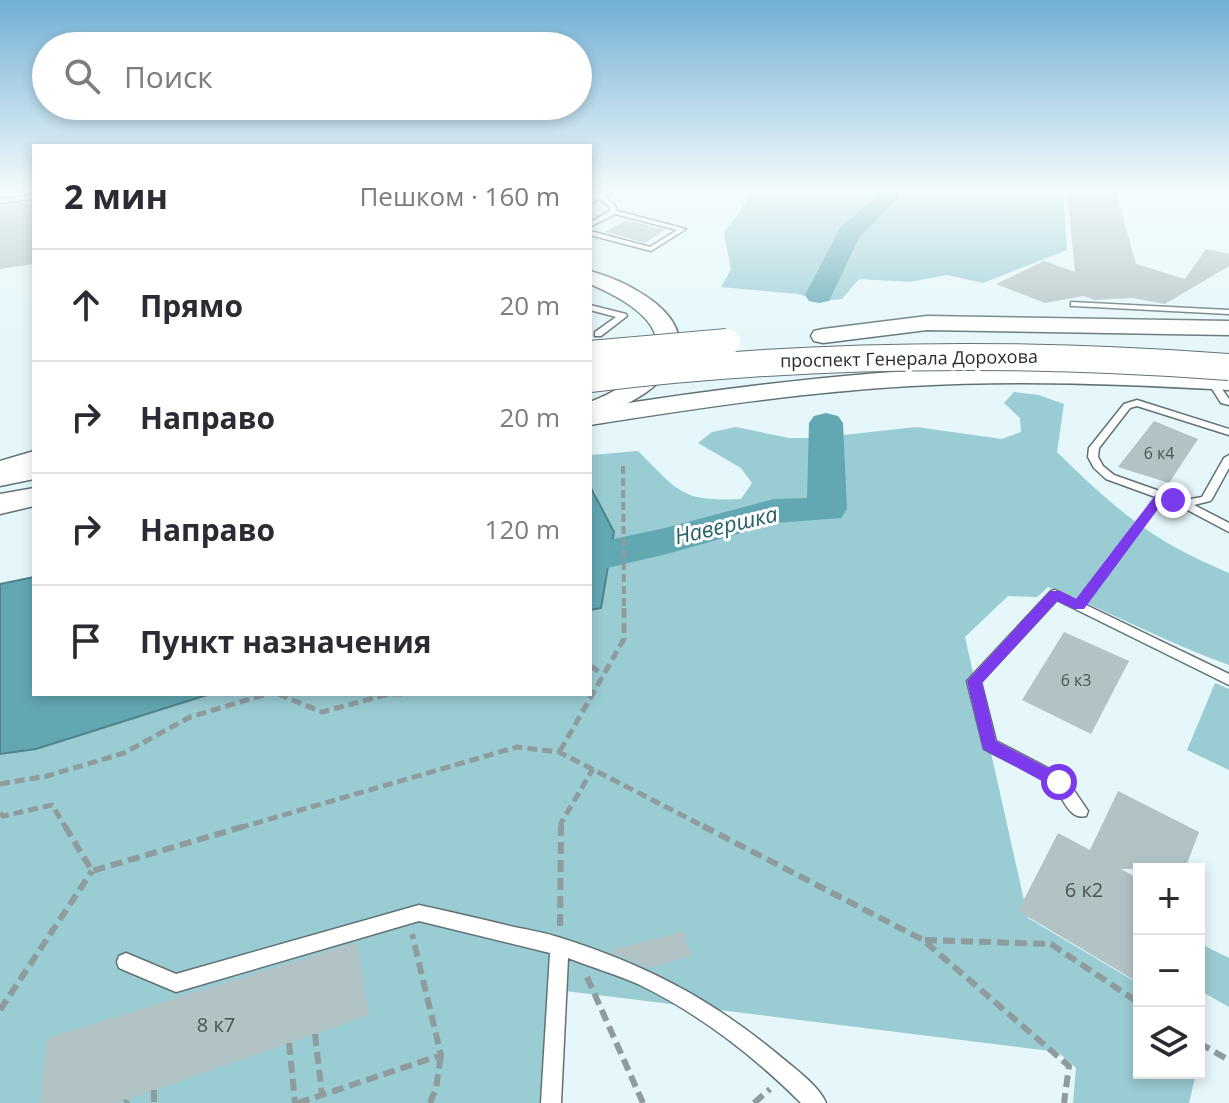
<!DOCTYPE html>
<html lang="ru">
<meta charset="utf-8">
<style>
:root{--surface:#fff;--page:#f2f2f3;--text:#2b2b33;--muted:#7c7c81;--line:#e1e1e2}
body{margin:0;font-family:"Open Sans",sans-serif;background:var(--page);color:var(--text)}
.controls{position:absolute;right:24px;bottom:24px;display:grid;overflow:hidden;border-radius:0px;box-shadow:0 4px 12px #0003}
.controls button{width:72px;height:72px;display:grid;place-items:center;padding:0;border:0;border-bottom:2px solid var(--line);background:var(--surface);color:var(--text);font:40px sans-serif}
.stop{position:absolute;width:24px;height:24px;margin:-18px;border:6px solid #7c3aed;border-radius:50%;background:#fff}
.stop.end{background:#7c3aed;border-color:#fff;box-shadow:0 2px 8px #0008}
.list{margin:0;padding:0;list-style:none}
h2{display:flex;justify-content:space-between;align-items:center;height:104px;margin:0;padding:0 32px;font-size:34px}
h2 small{font-size:26px;font-weight:400;color:var(--muted)}
.list li{display:grid;grid-template-columns:52px 1fr auto;gap:24px;align-items:center;box-sizing:border-box;height:112px;padding:0 32px;border-top:2px solid var(--line)}
.list b{display:block;font-size:30px;white-space:nowrap}
.list em{font-size:26px;font-style:normal;color:var(--muted)}
.icon{flex:none;width:44px;height:44px;fill:none;stroke:currentColor;stroke-width:2;stroke-linecap:round;stroke-linejoin:round}
.map{position:relative;flex:none;width:1229px;height:1103px;overflow:hidden}
.search{position:absolute;background:var(--surface);box-shadow:0 4px 12px #0003;left:32px;top:32px;width:560px;height:88px;display:flex;align-items:center;gap:20px;box-sizing:border-box;padding:0 28px;border-radius:44px;color:var(--muted);font-size:30px}
.panel{position:absolute;background:var(--surface);box-shadow:0 4px 12px #0003;left:32px;top:144px;width:560px;height:552px;border-radius:0px}
.map>svg:first-child{display:block}
.green{fill:#9accd4}
.water{fill:#62a8b3;stroke:#50838b;stroke-width:2}
.lines{fill:none;stroke-linecap:round;stroke-linejoin:round}
.river{fill:#62a8b3;fill-rule:evenodd}
.building{fill:#b2c3c6}
.service-casing{stroke:#627274;stroke-width:3}
.tertiary-casing{stroke:#627274;stroke-width:3}
.secondary-casing{stroke:#627274;stroke-width:3}
.path-far2{stroke:#8f9c9e;stroke-width:4;stroke-dasharray:8 4;stroke-linecap:butt}
.path-far1{stroke:#8f9c9e;stroke-width:5;stroke-dasharray:10 5;stroke-linecap:butt}
.path{stroke:#8f9c9e;stroke-width:6;stroke-dasharray:12 6;stroke-linecap:butt}
.service{fill:#fff;fill-rule:evenodd}
.tertiary{fill:#fff;fill-rule:evenodd}
.secondary{fill:#fff;fill-rule:evenodd}
.secondary-bridge-casing{stroke:#627274;stroke-width:28;stroke-linecap:butt}
.secondary-bridge{stroke:#fff;stroke-width:26}
.route{fill:#7c3aed}
.labels{text-anchor:middle;stroke-width:6;stroke-linejoin:round;paint-order:stroke}
.number-label{font-size:16px;fill:#495254}
.far-street-label{font-size:18px;fill:#262d2e;stroke:#fff}
.near-number-label{font-size:20px;fill:#495254}
.water-label{font-size:22px;font-style:italic;fill:#276169;stroke:#fff}
</style>
<div class="map">
<svg width="1229" height="1103" viewBox="0 0 1229 1103">
<rect width="100%" height="100%" fill="#e5f7fa"/>
<path class="green" d="M753,192h310l4,58 -84,33 -36,-8 -37,7 -51,-3 -17,20 -17,2 -28,-7 -76,-7 10,-18 -7,-36z
M1014,392l25,3 25,9 -7,48c59,58 95,89 172,121v92c-62,-22 -120,-54 -181,-78l-11,10 -29,-1 -43,41 63,281 111,66v89h57l-7,30h-116l3,-35 -18,-16 -509,-63 -9,114h-540v-349l36,-5 174,-55h380v-84l11,-2 -5,-115 -6,-7v-31l48,-4c41,40 42,51 103,48l11,-16 -11,-15 -43,-25 14,-11 24,-5 53,11h27l100,-11 86,12 19,-7 -1,-14 -16,-15z
M1215,683l14,6v81l-42,-20z
M1199,943l30,15v49l-30,-17z"/>
<path class="water" d="M590,486l24,46 -13,76 -11,2z
M34,577v117h176l-174,55 -36,5v-170z"/>
<g class="lines">
<path class="river" d="M876,192h22l1,6 -39,38 -31,65 -10,2 -10,-2 -4,-6 35,-67 36,-32z
M826,413l12,3 5,7 4,86 -6,9 -65,5 -109,31 -77,18v-28l75,-16 109,-29 33,-1 2,-75 5,-7z"/>
</g>
<path class="building" d="M1067,192h49l20,72 49,15 21,-30 23,5v12l-64,38 -33,-6 -38,2 -10,-4 -39,7 -49,-19 48,-23 31,11z
M34,202v62l-34,5v-63z
M626,220l39,10 -20,13 -40,-11z
M1154,421l44,18 -29,44 -51,-16z
M1064,632l65,29 -38,73 -69,-34z
M1118,791l81,41 -14,37h-64l18,10v104l-121,-72 40,-78 32,17z
M683,931l8,25 -43,12 -40,-17z
M357,942l12,73 -252,88h-77l7,-65z"/>
<g class="lines">
<g class="service-casing">
<path id="service" d="M597,194h4l14,12 2,5 69,18 -35,22 -61,-16v-4l60,16 27,-17 -62,-16 -25,13v-5l20,-11v-3l-13,-12z
M34,195v4l-34,4v-4z
M1071,302l158,8v4l-155,-8h-3z
M590,305l36,9 1,2 -26,20h-6v-4l21,-15 -26,-7z
M1212,378l3,1 14,20v6l-8,-2 -14,-22z
M1137,400l92,29v6l-92,-29 -7,2 -31,40 -1,9 5,9 11,9 71,25 17,-3 22,-39 5,-3v13l-17,31 -2,2 -16,4 35,18v9l-49,-26 -74,-27 -12,-11 -6,-11 1,-9 35,-44z
M1055,590l174,84v11l-172,-85 -76,82 15,59 69,36 23,34 -2,5c-18,5 -23,-22 -35,-31 -20,-14 -45,-24 -67,-36l-17,-68 84,-90z
M419,905c32,7 63,14 95,22 16,3 32,6 47,11 82,26 147,59 214,114 15,13 44,33 51,51h-25c-47,-47 -103,-90 -163,-119 -23,-10 -47,-17 -70,-26l-7,145h-20l9,-150 -131,-32 -243,71 -57,-24 -2,-6 2,-6 7,-3 50,21z"/>
</g>
<g class="tertiary-casing">
<path id="tertiary" d="M612,192l-22,12v-11z
M590,271c30,8 87,34 89,70 2,40 -57,69 -89,77v-16c91,-37 87,-81 0,-118z
M34,451v17l-34,10v-17z"/>
</g>
<g class="secondary-casing">
<path id="secondary" d="M927,316l302,5v14l-302,-5 -104,13 -9,-2 -3,-5 3,-5 9,-2z
M990,367l239,7v16c-106,-6 -212,-10 -318,-4 -107,6 -214,22 -321,39v-16c133,-21 266,-38 400,-42z
M34,461v18l-34,7v-18z
M34,488v18l-34,8v-20z"/>
</g>
<path class="path-far2" d="M623,466l1,144
M1088,593l65,-86"/>
<path class="path-far1" d="M590,666l13,8
M278,694l44,18 67,-18h15
M560,751l64,-112v-31
M0,784l47,-8 77,-23 66,-36 77,-23
M0,813l3,3 49,-11 14,23
M239,828l278,-81 42,5 148,76
M561,828v-5l32,-54"/>
<path class="path" d="M65,826l27,45 153,-45
M703,826l220,114 146,126 -5,37
M560,926l1,-100
M925,940l126,4 88,59
M587,977l56,126
M0,1010l92,-139
M315,1034l7,61
M289,1043l6,60
M1199,1043l30,17
M154,1090v13
M126,1103l1,-3
M298,1103l143,-48 -29,-121
M430,1103l6,-15 5,-33
M754,1103l16,-14"/>
<use href="#service" class="service"/>
<use href="#tertiary" class="tertiary"/>
<use href="#secondary" class="secondary"/>
<g class="secondary-bridge-casing">
<path id="secondary-bridge" d="M590,354l137,-12
M590,379c213,-26 425,-28 639,-12"/>
</g>
<use href="#secondary-bridge" class="secondary-bridge"/>
</g>
<linearGradient id="sky" x2="0" y2="1"><stop stop-color="#72afd3"/><stop offset="0.55" stop-color="#f3fbfd"/><stop offset="1" stop-color="#f3fbfd" stop-opacity="0"/></linearGradient>
<rect width="1229" height="346" fill="url(#sky)"/>
<path class="route" d="M1161,492l18,8 -6,4 -9,-3 -80,108h-10l-17,-8 -75,82 14,58 69,36 2,5 -2,5h-12l-70,-38 -16,-68 83,-90h10l16,8 81,-106z"/>
<g class="labels">
<g class="number-label">
<text x="1159" y="459">6 к4</text>
<text x="1076" y="686">6 к3</text>
</g>
<g class="far-street-label">
<text transform="translate(909 359) rotate(-1)" y="6">проспект Генерала Дорохова</text>
</g>
<g class="near-number-label">
<text x="1084" y="897">6 к2</text>
<text x="216" y="1032">8 к7</text>
</g>
<g class="water-label">
<text transform="translate(726 525) rotate(-13)" y="8">Навершка</text>
</g>
</g>
</svg>
<div class="controls">
<button>+</button>
<button>−</button>
<button><svg class="icon" aria-label="layers" viewBox="0 0 24 24"><path d="M12 4l9 5-9 5-9-5zM3 14l9 5 9-5"/></svg></button>
</div>
<div class="stop" style="left:1059px;top:782px"></div>
<div class="stop end" style="left:1173px;top:500px"></div>
<div class="search"><svg class="icon" aria-label="search" viewBox="0 0 24 24"><circle cx="10" cy="10" r="6"/><path d="M15 15l6 6"/></svg>Поиск</div>
<section class="panel">
<h2>2 мин<small>Пешком · 160 m</small></h2>
<ul class="list">
<li><svg class="icon" aria-label="ahead" viewBox="0 0 24 24"><path d="M12 20V5M6 11l6-6 6 6"/></svg><div><b>Прямо</b></div><em>20 m</em></li>
<li><svg class="icon" aria-label="right" viewBox="0 0 24 24"><path d="M7 20v-9h11M14 6l5 5-5 5"/></svg><div><b>Направо</b></div><em>20 m</em></li>
<li><svg class="icon" aria-label="right" viewBox="0 0 24 24"><path d="M7 20v-9h11M14 6l5 5-5 5"/></svg><div><b>Направо</b></div><em>120 m</em></li>
<li><svg class="icon" aria-label="arrive" viewBox="0 0 24 24"><path d="M6 21V4h12l-3 4 3 4H6"/></svg><div><b>Пункт назначения</b></div></li>
</ul>
</section>
</div>
